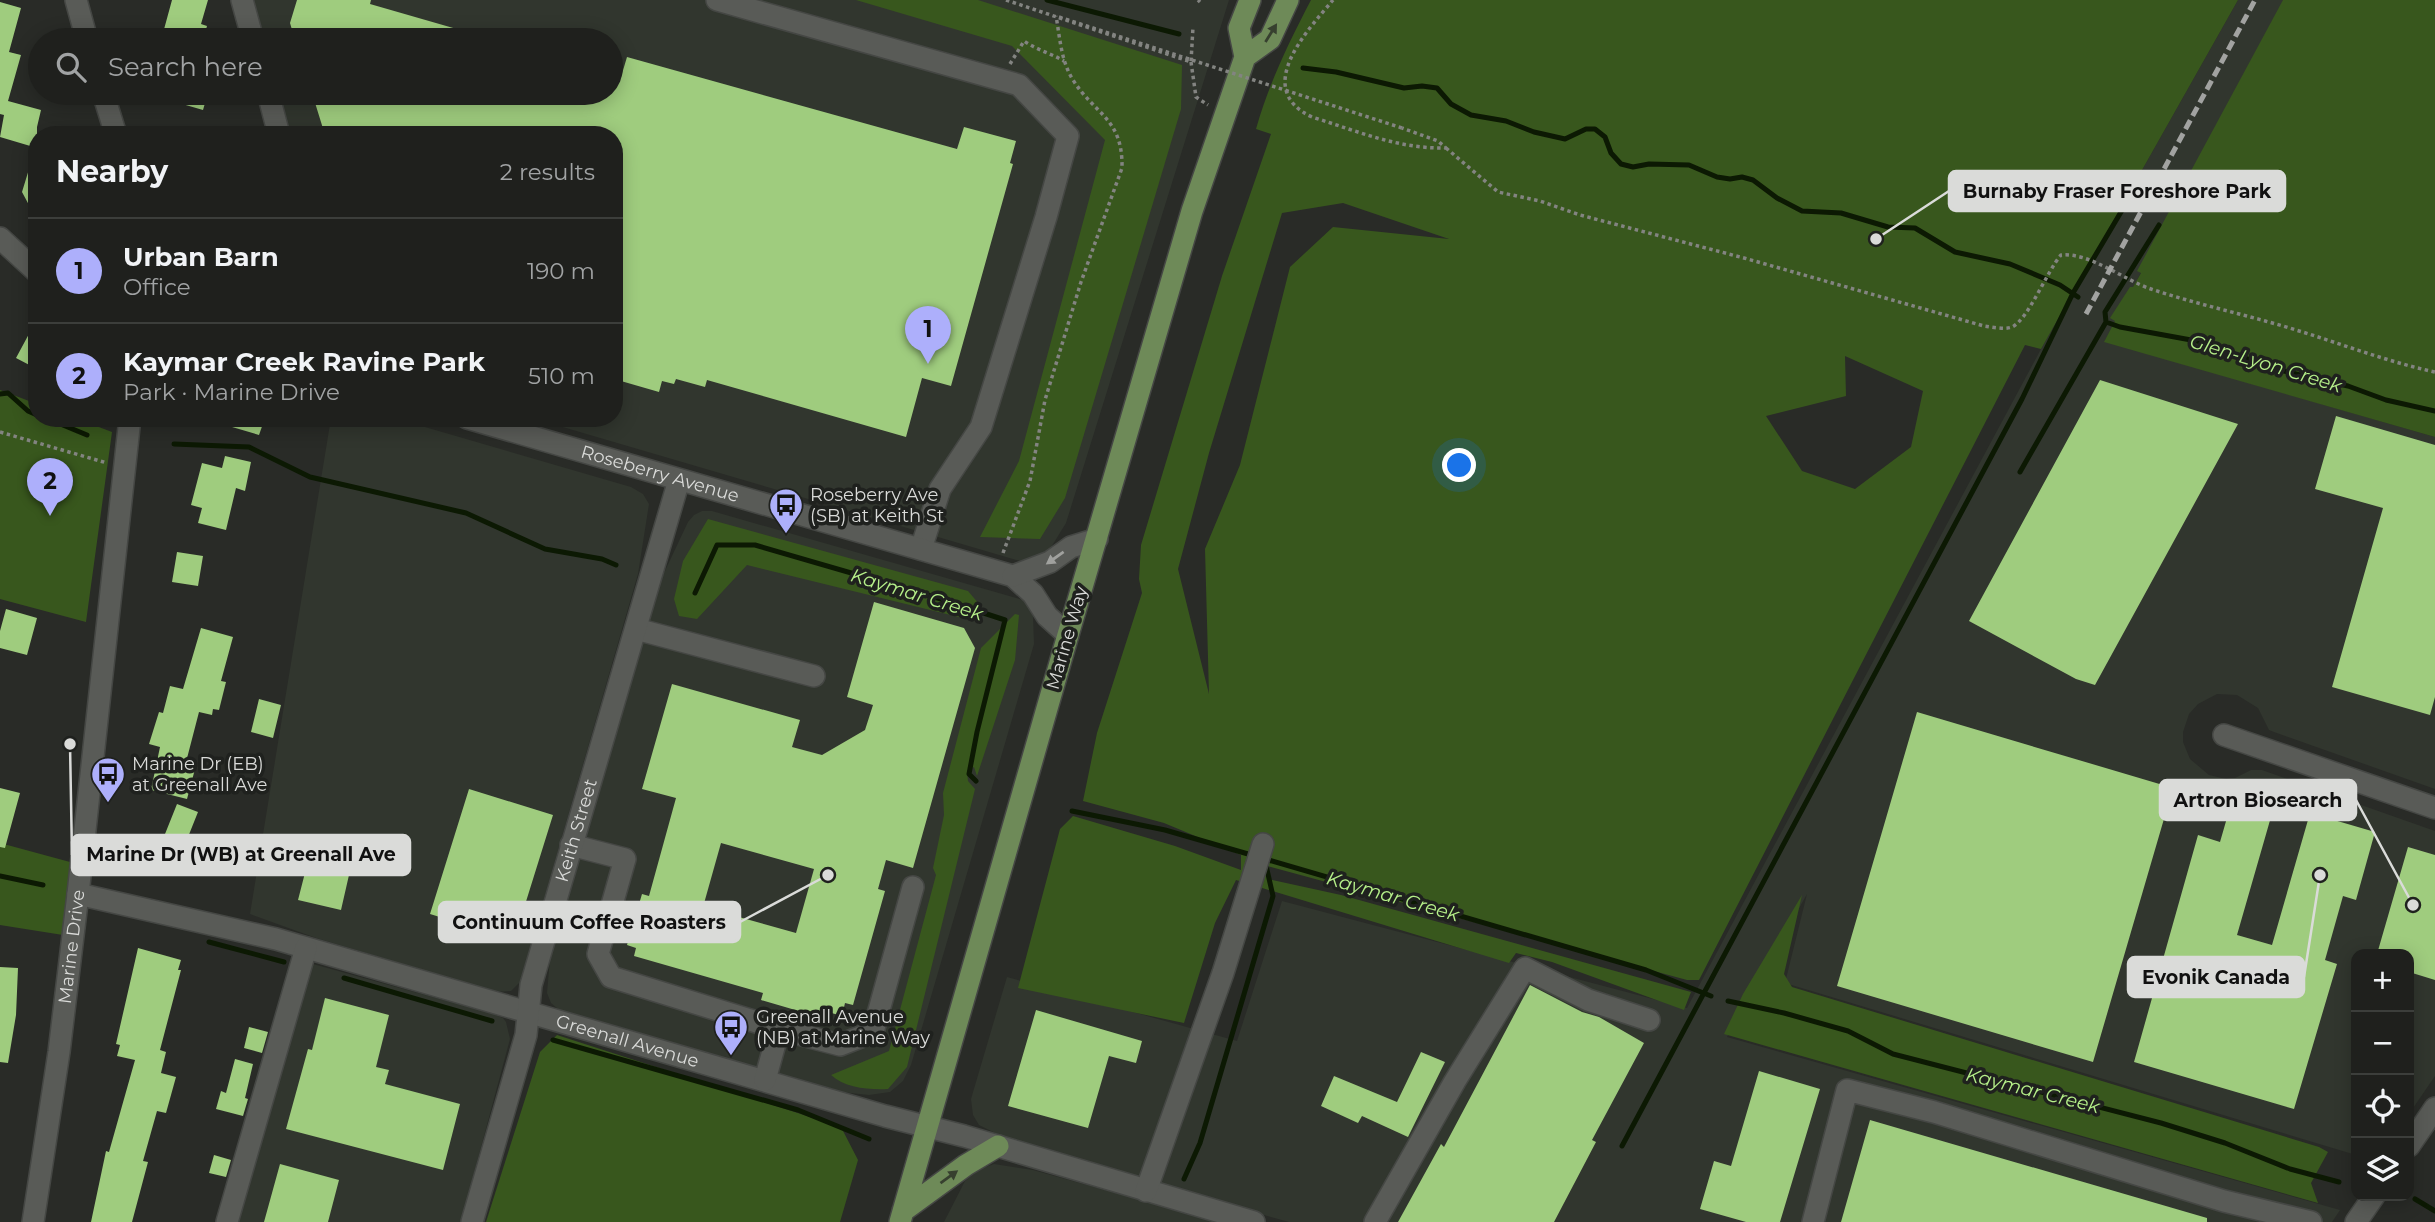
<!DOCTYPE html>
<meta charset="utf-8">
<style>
:root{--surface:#1f201d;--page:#2c2d2a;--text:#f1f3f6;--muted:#a1a3a4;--line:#3c3e3b;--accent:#adaffb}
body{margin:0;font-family:Montserrat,sans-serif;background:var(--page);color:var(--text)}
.controls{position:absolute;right:21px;bottom:21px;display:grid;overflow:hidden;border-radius:14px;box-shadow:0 4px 18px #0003}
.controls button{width:63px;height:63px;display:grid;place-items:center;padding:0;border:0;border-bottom:2px solid var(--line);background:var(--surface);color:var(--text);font:35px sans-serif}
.you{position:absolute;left:1460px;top:466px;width:24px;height:24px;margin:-18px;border:5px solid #fff;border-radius:50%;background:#1a73e8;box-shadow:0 0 0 10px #1a73e833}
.badge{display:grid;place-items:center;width:46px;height:46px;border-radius:50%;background:var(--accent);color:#111;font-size:23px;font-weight:700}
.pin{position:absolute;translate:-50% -58px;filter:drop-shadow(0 2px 4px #0008)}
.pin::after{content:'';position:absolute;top:37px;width:24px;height:21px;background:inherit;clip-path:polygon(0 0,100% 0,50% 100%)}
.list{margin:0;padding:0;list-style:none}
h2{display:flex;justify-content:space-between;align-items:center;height:91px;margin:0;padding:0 28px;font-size:30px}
h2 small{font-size:23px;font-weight:400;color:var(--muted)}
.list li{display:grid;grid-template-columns:46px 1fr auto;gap:21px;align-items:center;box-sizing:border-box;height:105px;padding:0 28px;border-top:2px solid var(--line)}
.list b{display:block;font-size:26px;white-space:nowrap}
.list p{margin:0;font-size:23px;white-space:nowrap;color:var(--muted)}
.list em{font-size:23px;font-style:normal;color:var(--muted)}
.icon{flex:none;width:38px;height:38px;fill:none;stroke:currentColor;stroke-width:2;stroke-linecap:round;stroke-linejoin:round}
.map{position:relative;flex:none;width:2435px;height:1222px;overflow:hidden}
.search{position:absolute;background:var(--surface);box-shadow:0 4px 18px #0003;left:28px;top:28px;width:595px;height:77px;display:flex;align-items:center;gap:18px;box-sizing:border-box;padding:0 24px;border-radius:38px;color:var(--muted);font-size:26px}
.panel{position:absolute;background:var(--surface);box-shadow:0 4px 18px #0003;left:28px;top:126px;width:595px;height:301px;border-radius:28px}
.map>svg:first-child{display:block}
.built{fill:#31362e}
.green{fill:#38571d;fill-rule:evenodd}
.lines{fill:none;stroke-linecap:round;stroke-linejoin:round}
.stream{stroke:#0c1903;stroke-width:5}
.building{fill:#9fcc7e;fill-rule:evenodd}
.minor-casing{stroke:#454744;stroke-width:24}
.major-casing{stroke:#454744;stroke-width:24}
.path{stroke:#838481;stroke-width:3.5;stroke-dasharray:3.5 3.5;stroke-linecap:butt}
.minor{stroke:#595b57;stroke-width:21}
.major{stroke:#6e8a58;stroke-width:21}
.rail{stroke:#a2a3a1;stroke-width:5;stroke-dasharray:10 5;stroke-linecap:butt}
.path-bridge{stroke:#838481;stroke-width:3.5;stroke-dasharray:3.5 3.5;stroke-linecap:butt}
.oneway{fill:#37402f}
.oneway2{fill:#a0a19e}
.labels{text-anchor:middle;stroke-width:7;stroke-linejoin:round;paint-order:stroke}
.street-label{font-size:18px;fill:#dadbd9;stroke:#1f211e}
.poi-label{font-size:18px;fill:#dadbd9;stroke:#1f211e;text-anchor:start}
.water-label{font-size:19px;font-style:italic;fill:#b6f08a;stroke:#1f211e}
.leader{fill:none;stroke:#dadbd9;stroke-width:2.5}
.callout-dot{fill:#dadbd9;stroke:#1f211e;stroke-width:2.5}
.callout{fill:#dadbd9;stroke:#dadbd9;stroke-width:2.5}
.callout-label{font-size:19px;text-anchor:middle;font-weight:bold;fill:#111}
</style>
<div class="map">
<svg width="2435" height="1222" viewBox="0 0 2435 1222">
<rect width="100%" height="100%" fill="#292b27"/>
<path class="built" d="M242,0h987l-163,523 -16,26 -22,11 -8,1 -488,-143h82v-283h-335l-11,-42h343v-53h-358z
M2238,0h46l-179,341 330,96v352l-161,-57 -5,-2 -11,-22 -21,-13 -20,-1 -19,10 -9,10 -6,18v10l7,17 19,16 17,4 9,-1 16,-8h11l173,61v245l-26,38v-160h-53v201l-571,-172 22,-89 -80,143 613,173 -8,12h-1043l-175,-48 -113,-38 -22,-11 -6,-10 -2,-16 36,-122 230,64 45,-140 405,107 354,-659z
M331,418h63l237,69 12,7 6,10 -11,70 -118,408 -9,9 -15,1 -180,-54 -66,-24z
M702,511h10l311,89 4,3 6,13 1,28 -123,421 -8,16 -13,11 -21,3 -28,-3 -282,-82 -8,-7 -4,-10 3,-34 105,-367 33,-70 6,-7z
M302,961l189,52 12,5 3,4 4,17 -49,183h-234z
M994,1164l39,6 188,52h-277l21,-41 15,-12z"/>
<path class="green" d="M856,0h122l204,65 -1,44 -116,389 -25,41 -60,-2 39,-76 86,-321 -93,-94z
M1311,0h927l-197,349 -16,-4 -326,635h-12l-420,-114 1,13 73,16 350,97 -7,18 -132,-48 -36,-9 -7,10 -273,-83 -21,43 -31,100 -166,-35 42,-159 13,-13 102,30 66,24v-15l-77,-32 -81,-22 14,-68 45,-140 -3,-14 2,-34 81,-269 49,-142 -15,-5c13,-46 33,-87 55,-129zM1343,203l106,36 -116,-12 -43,40 -50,198 -35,84 4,145 -31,-125 31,-116 73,-240zM1845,356l78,35 -12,56 -56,42 -53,-18 -36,-55 80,-20z
M2283,0h152v437l-331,-95 11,-21 -5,-3 20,-31h3l8,-14 -4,-2z
M0,390l37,14v14h38l37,14 -26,190 -86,-23z
M708,519l260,72 11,13 -12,15 -220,-54 -50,54 -18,-3 -5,-17 9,-38z
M1015,614l4,1 -4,45 -38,116 -3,-9 -7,4 1,10 7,8 -68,278 -19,22c-19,1 -43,-1 -57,-14l58,-24 47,-176 -3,-7 11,-53 -1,-22 38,-145z
M0,843l70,19 -7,73 -63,-10z
M1802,895l-18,79 8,13 527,160 9,5 -17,31 7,20 -594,-169 19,-40z
M557,1035l284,92 17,33 -18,62h-354l54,-170z"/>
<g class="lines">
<path class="stream" d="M1047,0l132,34
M1303,68l33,4 68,16 18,-2 15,2 14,16 20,11 35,6 28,11 31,7 21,-10h9l10,8 6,16 10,11 12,3 16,-3 40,1 28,12 13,2 12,-2 11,3 24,18 25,13 39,2 47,14 27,1 40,24 55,12 50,21 18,12
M2159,225l-54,87 1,10 14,5 82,15 73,27 73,17 38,14 49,11
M0,394l8,-1 20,18 9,4
M46,418l41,17
M174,444l75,3 61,30 156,36 79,36 57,10 14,6
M2020,472l86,-150
M695,593l22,-48h38l186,54 64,21 -28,112 -8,42 7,7
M1072,811l93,19 90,26
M1265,859l381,111 65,26
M0,876l43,9
M209,942l75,20
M344,978l148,43
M1728,1001l56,12 64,18 45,23 268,69 64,20 65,26 49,13
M553,1040l245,70 71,29
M1622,1146l400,-747 51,-106 64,-108
M1184,1179l16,-36 73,-247 -8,-35
M2415,1199l20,12"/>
</g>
<path class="building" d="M172,0h36l-7,24 6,2 -4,14h-34l1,-4 -7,-3z
M297,0h74l-1,4 111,32v4h-186l-5,-17z
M0,2l21,6 -12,44 12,3 -13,46 33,9 -4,17v21l-37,-11 4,-22 -4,-1z
M627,57l330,92 7,-22 52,14 -6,22 3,1 -62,222 -29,-8 -16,59 -199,-57 -2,7 -29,-8 -2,5 -12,-3 -3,11 -45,-13v-244h-289l-13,-42h299v-19l10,3z
M158,93h50l-5,17 -45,-13z
M33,156h4v64l-15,-28z
M37,319v50l-21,-11z
M2100,380l138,44 -143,261 -19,-6 -107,-58z
M2336,416l99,29v252l-5,18 -98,-28 51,-179 -68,-19z
M216,418h49l-6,17 -44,-13z
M225,456l26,6 -6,29 -9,-3 -10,42 -28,-7 4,-15 -11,-3 11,-42 20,5z
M177,552l26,4 -5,30 -26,-4z
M874,602l90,26 11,20 -62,220 -27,-8 -8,29 7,2 -32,114 -8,-2 -3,13 -14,-4 -2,7 -65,-19 2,-7 -129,-37 2,-8 -9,-3 15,-51 7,2 27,-98 -34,-9 30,-105 128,36 -8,27 30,8 43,-25 8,-25 -26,-8zM721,843l93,26 -18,64 -93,-26z
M6,609l31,9 -10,37 -27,-7v-17z
M201,628l32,9 -12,44 5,1 -7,28 -6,-1 -1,6 -13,-3 -14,54 10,3 -8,30 -36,-9 9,-43 -11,-3 10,-32 4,1 7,-27 13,3z
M259,699l22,6 -8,33 -22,-6z
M1917,712l256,76 -80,274 -256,-76z
M0,788l20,5 -15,55 -5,-1z
M469,789l84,26 -39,125 -84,-26z
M2262,800l13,3 -38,132 35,10 38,-132 65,19 -19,68 -13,-4 -18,64 12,4 -43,145 -160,-47 64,-227 22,7 11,-38 7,2 7,-4 10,2z
M177,804l21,8 -22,55 -21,-8z
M2408,847l27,8v125l-26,-8v-18h-32z
M307,865l42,10 -8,35 -43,-10z
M138,948l43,12 -3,10h3l-21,80 6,2 -5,21 15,4 -10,36 -9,-2 -14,50 5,1 -16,60h-41l15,-71 3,1 26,-92 -18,-4 3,-11 -4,-1z
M0,967l18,1 -2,47 -8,48 -8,-1z
M1530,985l52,27 17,5 45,26 -52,97 4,2 -42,80h-156l43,-78 3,3z
M325,998l64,17 -13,52 13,3 -4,14 75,20 -17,66 -157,-41 22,-80 4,1z
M1036,1010l106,31 -6,22 -27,-7 -21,72 -80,-22z
M249,1027l19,5 -6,21 -18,-5z
M1421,1052l24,10 -37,75 -46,-21 -4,7 -37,-17 13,-30 63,26z
M235,1059l18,5 -8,34 3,1 -5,17 -27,-7 5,-18 5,2z
M1759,1071l61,18 -40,133h-34l-46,-13 14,-48 17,5z
M1870,1120l337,98v4h-366z
M214,1155l17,5 -5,17 -17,-4z
M280,1164l59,16 -11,42h-64z"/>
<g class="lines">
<g class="minor-casing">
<g id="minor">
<path d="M76,0l11,40"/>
<path d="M242,0l11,40"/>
<path d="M717,0l302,85 49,51 -22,81 -65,210 -41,62 -19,60"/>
<path d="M103,93l13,42"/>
<path d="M268,93l11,42"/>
<path d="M0,238l37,34"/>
<path id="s1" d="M467,418l546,158 20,18 14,22 21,19"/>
<path d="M1013,576l37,-14 21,-15 26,-8"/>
<path d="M636,629l178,47"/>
<path d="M2224,735l211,73"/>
<path d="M571,845l54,14 -27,95 13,23 168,52"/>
<path id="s2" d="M78,894l198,45 609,177 79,20 290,86"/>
<path d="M765,1080l14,-51 61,16 33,-13 40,-145"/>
<path d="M2409,1146l26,-38"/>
<path d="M1146,1191l77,-218 40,-129"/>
<path id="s3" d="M33,1222l26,-170 19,-158 52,-476"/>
<path d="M227,1222l79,-274"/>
<path id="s4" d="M472,1222l54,-187 5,-50 148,-505"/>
<path d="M1375,1222l80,-141 70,-113 63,32 61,20"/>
<path d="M1813,1222l34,-132 87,22 290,89 87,21"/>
<path d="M2356,1222l18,-26"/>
</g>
</g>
<g class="major-casing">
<path id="major" d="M1245,57l-6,-29 11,-28
M903,1211l63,-46 32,-19
M900,1222l168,-587 124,-424 53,-154 25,-18 18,-39"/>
</g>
<path class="path" d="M1006,0l185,62 2,-35
M1198,0l2,2
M1333,0c-26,31 -81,89 -21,117 45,14 86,32 134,31l-8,-7 -36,-13
M1191,62l5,35 12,8
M1010,64l14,-23c13,9 26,12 40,20
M1446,148l52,44 42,9 40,14 164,43 240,68c9,1 20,4 28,1 16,-7 35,-56 49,-72 28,-3 63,25 90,34 48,16 97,26 145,41 46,14 92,32 139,42
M0,432l107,31
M1003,553l27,-72 15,-81 36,-118 41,-114c1,-50 -27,-53 -49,-88 -12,-19 -13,-42 -17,-64"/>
<use href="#minor" class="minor"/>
<use href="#major" class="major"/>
<path class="rail" d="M2086,314l169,-314"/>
<path class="path-bridge" d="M1059,17l343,111"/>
</g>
<defs><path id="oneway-solid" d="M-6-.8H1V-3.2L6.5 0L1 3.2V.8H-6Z" transform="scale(1.75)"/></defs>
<g class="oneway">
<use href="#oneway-solid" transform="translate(1271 33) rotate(-58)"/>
<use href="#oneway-solid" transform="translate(949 1177) rotate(-36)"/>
</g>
<use class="oneway2" href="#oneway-solid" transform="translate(1055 558) rotate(145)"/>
<defs>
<g id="bus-pin" transform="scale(1.75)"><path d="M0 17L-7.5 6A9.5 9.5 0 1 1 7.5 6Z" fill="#adaffb" stroke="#1f211e"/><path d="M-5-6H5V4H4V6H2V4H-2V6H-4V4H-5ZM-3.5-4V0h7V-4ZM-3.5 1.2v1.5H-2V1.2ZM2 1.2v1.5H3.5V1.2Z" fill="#111"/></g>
</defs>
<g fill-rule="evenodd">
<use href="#bus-pin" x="786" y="505"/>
<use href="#bus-pin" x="108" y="774"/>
<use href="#bus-pin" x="731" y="1027"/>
</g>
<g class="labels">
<g class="street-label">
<text dy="6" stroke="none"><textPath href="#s1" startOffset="201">Roseberry Avenue</textPath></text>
<text transform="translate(1067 638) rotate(-74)" y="6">Marine Way</text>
<text dy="6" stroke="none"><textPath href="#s4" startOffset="406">Keith Street</textPath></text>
<text dy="6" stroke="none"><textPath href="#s3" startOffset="278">Marine Drive</textPath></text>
<text dy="6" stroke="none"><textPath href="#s2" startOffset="569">Greenall Avenue</textPath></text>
</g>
<g class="poi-label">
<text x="810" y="501">Roseberry Ave<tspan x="810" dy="21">(SB) at Keith St</tspan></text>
<text x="132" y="770">Marine Dr (EB)<tspan x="132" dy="21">at Greenall Ave</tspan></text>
<text x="756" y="1023">Greenall Avenue<tspan x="756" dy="21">(NB) at Marine Way</tspan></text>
</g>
<g class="water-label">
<text transform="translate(2266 363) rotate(17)" y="7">Glen-Lyon Creek</text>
<text transform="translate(917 594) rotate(17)" y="7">Kaymar Creek</text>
<text transform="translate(1393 896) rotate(16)" y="7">Kaymar Creek</text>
<text transform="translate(2033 1090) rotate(14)" y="7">Kaymar Creek</text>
</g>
</g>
<path class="leader" d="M1876 239L1949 191M2413 905L2356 800M70 744L72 855M828 875L740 922M2320 875L2304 977"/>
<g class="callout-dot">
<circle cx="1876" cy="239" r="7"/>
<circle cx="2413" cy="905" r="7"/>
<circle cx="70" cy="744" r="7"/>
<circle cx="828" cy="875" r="7"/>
<circle cx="2320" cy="875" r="7"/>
</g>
<g class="callout">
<rect x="1949" y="171" width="336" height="40" rx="7"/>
<rect x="2160" y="780" width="196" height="40" rx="7"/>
<rect x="72" y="835" width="338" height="40" rx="7"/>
<rect x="439" y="902" width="301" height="40" rx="7"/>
<rect x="2128" y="957" width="176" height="40" rx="7"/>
</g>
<g class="callout-label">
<text x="2117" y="198">Burnaby Fraser Foreshore Park</text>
<text x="2258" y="807">Artron Biosearch</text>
<text x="241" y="861">Marine Dr (WB) at Greenall Ave</text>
<text x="589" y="929">Continuum Coffee Roasters</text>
<text x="2216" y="984">Evonik Canada</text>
</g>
</svg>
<div class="controls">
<button>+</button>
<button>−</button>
<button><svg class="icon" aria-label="locate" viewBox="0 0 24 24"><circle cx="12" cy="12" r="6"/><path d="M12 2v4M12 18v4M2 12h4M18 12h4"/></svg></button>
<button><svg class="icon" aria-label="layers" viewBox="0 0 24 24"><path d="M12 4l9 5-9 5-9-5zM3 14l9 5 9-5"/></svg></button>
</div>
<div class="you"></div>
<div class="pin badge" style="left:928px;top:364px">1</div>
<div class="pin badge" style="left:50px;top:516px">2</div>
<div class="search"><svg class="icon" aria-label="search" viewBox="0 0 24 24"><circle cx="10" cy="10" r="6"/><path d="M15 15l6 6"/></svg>Search here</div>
<section class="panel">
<h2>Nearby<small>2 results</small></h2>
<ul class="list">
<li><span class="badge">1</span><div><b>Urban Barn</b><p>Office</p></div><em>190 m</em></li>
<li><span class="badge">2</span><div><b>Kaymar Creek Ravine Park</b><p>Park · Marine Drive</p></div><em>510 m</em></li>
</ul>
</section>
</div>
